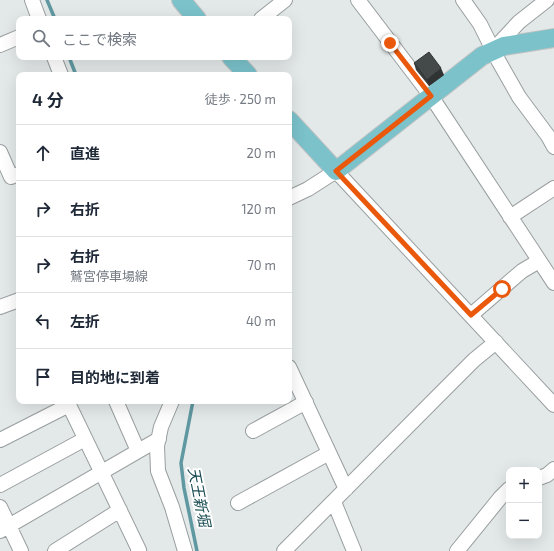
<!DOCTYPE html>
<html lang="ja">
<meta charset="utf-8">
<style>
:root{--surface:#fff;--page:#f2f2f3;--text:#1f2937;--muted:#747a83;--line:#e0e1e3}
body{margin:0;font-family:"Exo 2","Noto Sans JP",sans-serif;background:var(--page);color:var(--text)}
.controls{position:absolute;right:12px;bottom:12px;display:grid;overflow:hidden;border-radius:8px;box-shadow:0 4px 16px #0002}
.controls button{width:36px;height:36px;display:grid;place-items:center;padding:0;border:0;border-bottom:1px solid var(--line);background:var(--surface);color:var(--text);font:20px sans-serif}
.stop{position:absolute;width:12px;height:12px;margin:-9px;border:3px solid #ea580c;border-radius:50%;background:#fff}
.stop.end{background:#ea580c;border-color:#fff;box-shadow:0 1px 4px #0008}
.list{margin:0;padding:0;list-style:none}
h2{display:flex;justify-content:space-between;align-items:center;height:52px;margin:0;padding:0 16px;font-size:17px}
h2 small{font-size:13px;font-weight:400;color:var(--muted)}
.list li{display:grid;grid-template-columns:26px 1fr auto;gap:12px;align-items:center;box-sizing:border-box;height:56px;padding:0 16px;border-top:1px solid var(--line)}
.list b{display:block;font-size:15px;white-space:nowrap}
.list p{margin:0;font-size:13px;white-space:nowrap;color:var(--muted)}
.list em{font-size:13px;font-style:normal;color:var(--muted)}
.icon{flex:none;width:22px;height:22px;fill:none;stroke:currentColor;stroke-width:2;stroke-linecap:round;stroke-linejoin:round}
.map{position:relative;flex:none;width:554px;height:551px;overflow:hidden}
.search{position:absolute;background:var(--surface);box-shadow:0 4px 16px #0002;left:16px;top:16px;width:276px;height:44px;display:flex;align-items:center;gap:10px;box-sizing:border-box;padding:0 14px;border-radius:8px;color:var(--muted);font-size:15px}
.panel{position:absolute;background:var(--surface);box-shadow:0 4px 16px #0002;left:16px;top:72px;width:276px;height:332px;border-radius:8px}
.map>svg:first-child{display:block}
.lines{fill:none;stroke-linecap:round;stroke-linejoin:round}
.stream{stroke:#5f98a0;stroke-width:3.5}
.minor-casing{stroke:#999e9f;stroke-width:16}
.major-casing{stroke:#c2c3c3;stroke-width:20}
.minor{stroke:#fff;stroke-width:14}
.major{stroke:#7bc2cb;stroke-width:18}
.wall{fill:#3a3f3f}
.shaded-wall{fill:#303333}
.building{fill:#444949;stroke:#303333}
.route{stroke:#ea580c;stroke-width:5}
.labels{text-anchor:middle;stroke-width:4;stroke-linejoin:round;paint-order:stroke}
.water-label{font-size:15px;font-style:italic;fill:#1a4d53;stroke:#fff}
</style>
<div class="map">
<svg width="554" height="551" viewBox="0 0 554 551">
<rect width="100%" height="100%" fill="#e3e8e9"/>
<g class="lines">
<path class="stream" d="M47,0l8,19
M69,57l7,18
M193,401l-12,62 3,25 13,63"/>
<g class="minor-casing">
<path id="minor" d="M32,0l7,19
M358,0l73,96 123,187
M463,0l17,24 18,36 21,37 29,39 6,11
M261,19l24,-19
M0,45l19,-8
M493,50l26,-28 28,-22
M54,57l7,18
M0,152l11,25 8,-3
M289,198l19,-9 28,-18 218,234
M510,217l44,-29
M0,307l19,-7
M471,315l51,-44 17,-10
M289,367l57,122
M116,401l22,50
M172,401l-11,26 -4,19 1,25 14,36 13,44
M253,431l53,-29
M0,440l69,-35 70,145 -1,1
M539,478l8,-3 7,-6
M0,485l85,-46
M334,502l20,49
M238,503l91,-50
M0,507l21,44
M0,531l159,-92
M55,551l65,-41
M284,551l151,-152 39,-39 22,-18
M457,551l43,-53 9,-9"/>
</g>
<g class="major-casing">
<path id="major" d="M181,0l16,19
M231,57l17,18
M289,120l47,51 146,-115 22,-10 50,-8"/>
</g>
<use href="#minor" class="minor"/>
<use href="#major" class="major"/>
</g>
<path class="wall" d="M414,63l30,12 -15,11 -13,-16z"/>
<path class="shaded-wall" d="M441,68l3,7 -15,11 -2,-6z"/>
<path class="building" d="M429,52l12,16 -14,12 -13,-17z"/>
<g class="lines">
<path class="route" d="M390,43l41,53 -95,75 135,144 31,-26"/>
</g>
<g class="labels">
<g class="water-label">
<text transform="translate(199 497) rotate(79)" y="5">天王新堀</text>
</g>
</g>
</svg>
<div class="controls">
<button>+</button>
<button>−</button>
</div>
<div class="stop" style="left:502px;top:289px"></div>
<div class="stop end" style="left:390px;top:43px"></div>
<div class="search"><svg class="icon" aria-label="search" viewBox="0 0 24 24"><circle cx="10" cy="10" r="6"/><path d="M15 15l6 6"/></svg>ここで検索</div>
<section class="panel">
<h2>4 分<small>徒歩 · 250 m</small></h2>
<ul class="list">
<li><svg class="icon" aria-label="ahead" viewBox="0 0 24 24"><path d="M12 20V5M6 11l6-6 6 6"/></svg><div><b>直進</b></div><em>20 m</em></li>
<li><svg class="icon" aria-label="right" viewBox="0 0 24 24"><path d="M7 20v-9h11M14 6l5 5-5 5"/></svg><div><b>右折</b></div><em>120 m</em></li>
<li><svg class="icon" aria-label="right" viewBox="0 0 24 24"><path d="M7 20v-9h11M14 6l5 5-5 5"/></svg><div><b>右折</b><p>鷲宮停車場線</p></div><em>70 m</em></li>
<li><svg class="icon" aria-label="left" viewBox="0 0 24 24"><path d="M17 20v-9H6M10 6l-5 5 5 5"/></svg><div><b>左折</b></div><em>40 m</em></li>
<li><svg class="icon" aria-label="arrive" viewBox="0 0 24 24"><path d="M6 21V4h12l-3 4 3 4H6"/></svg><div><b>目的地に到着</b></div></li>
</ul>
</section>
</div>
